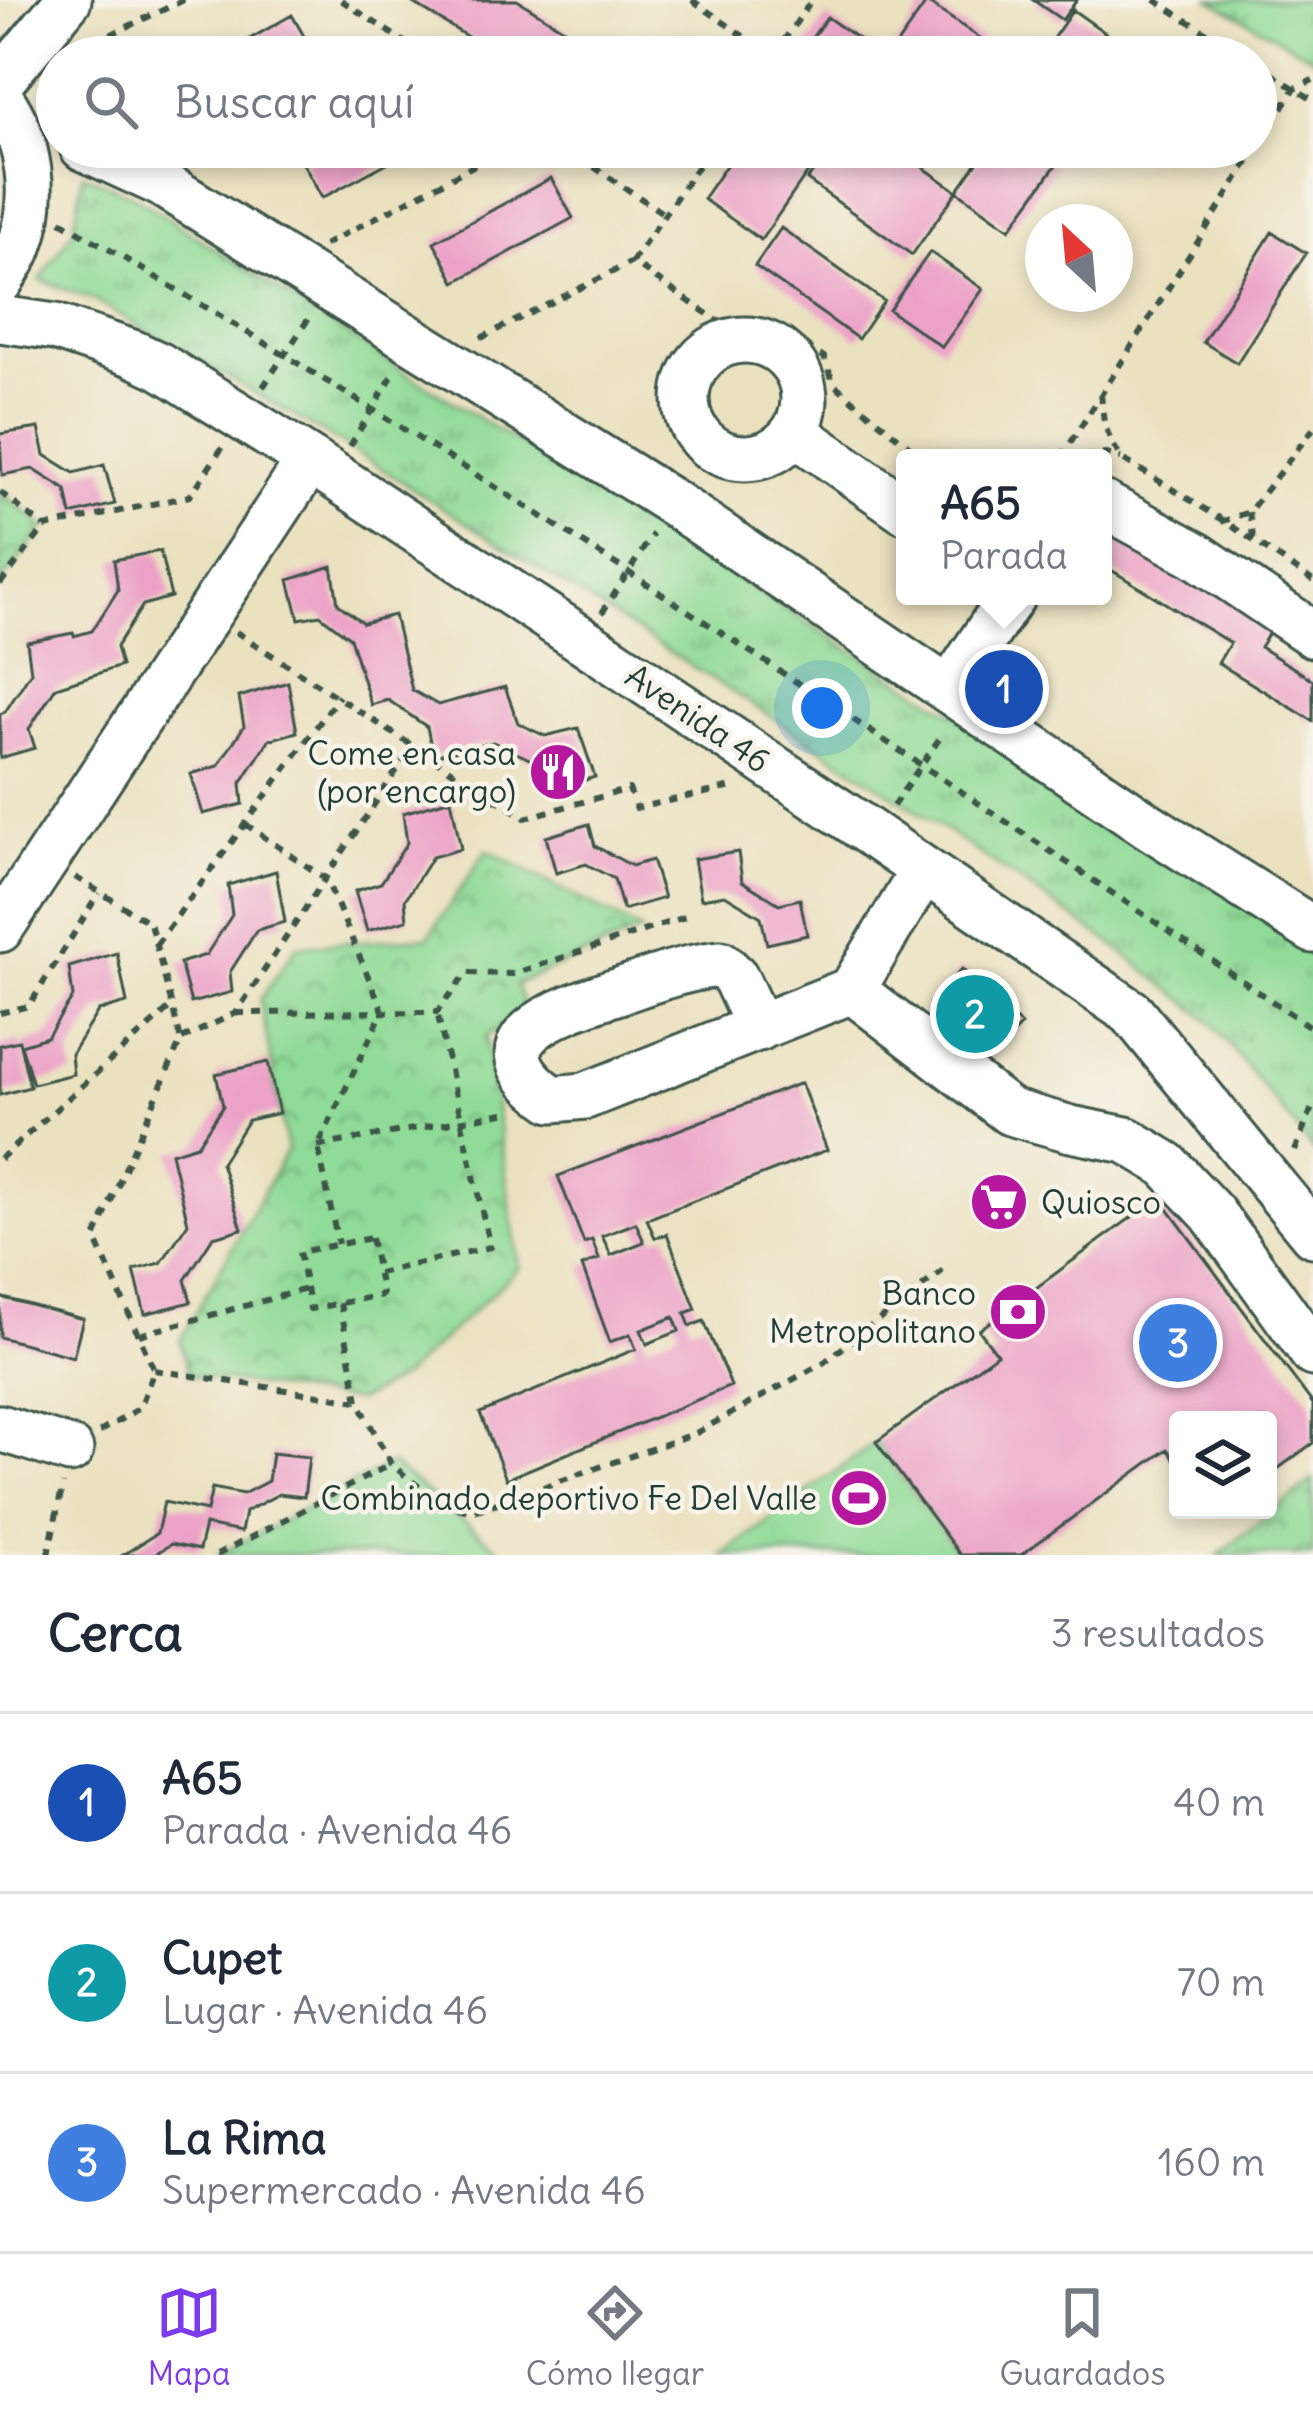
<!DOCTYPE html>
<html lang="es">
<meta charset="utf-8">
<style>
:root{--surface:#fff;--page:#f6f6f7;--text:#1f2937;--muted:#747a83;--line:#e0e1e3;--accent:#7c3aed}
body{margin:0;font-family:Delius,sans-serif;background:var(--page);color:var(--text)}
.controls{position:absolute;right:36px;bottom:36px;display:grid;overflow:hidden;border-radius:12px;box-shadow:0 6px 18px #0003}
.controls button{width:108px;height:108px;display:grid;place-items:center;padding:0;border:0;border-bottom:3px solid var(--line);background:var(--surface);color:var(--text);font:60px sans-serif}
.compass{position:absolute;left:1025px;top:204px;width:108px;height:108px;border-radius:50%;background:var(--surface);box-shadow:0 6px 18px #0003;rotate:334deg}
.you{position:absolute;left:822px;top:708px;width:42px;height:42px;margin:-30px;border:9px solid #fff;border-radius:50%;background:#1a73e8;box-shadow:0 0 0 18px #1a73e833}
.badge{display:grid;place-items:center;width:78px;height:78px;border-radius:50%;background:var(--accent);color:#fff;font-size:39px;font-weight:700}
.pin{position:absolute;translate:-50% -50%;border:6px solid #fff;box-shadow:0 3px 12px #0006}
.popup{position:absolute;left:896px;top:449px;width:216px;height:156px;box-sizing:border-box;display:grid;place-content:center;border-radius:12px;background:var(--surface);filter:drop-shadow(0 3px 9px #0005);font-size:39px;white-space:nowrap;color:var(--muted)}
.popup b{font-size:45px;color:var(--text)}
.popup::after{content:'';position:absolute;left:50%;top:100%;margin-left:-24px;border:24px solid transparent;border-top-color:var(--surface)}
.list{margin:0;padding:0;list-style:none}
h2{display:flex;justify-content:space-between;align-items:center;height:156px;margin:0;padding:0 48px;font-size:51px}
h2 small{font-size:39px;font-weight:400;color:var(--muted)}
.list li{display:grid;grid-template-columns:78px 1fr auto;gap:36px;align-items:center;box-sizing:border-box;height:180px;padding:0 48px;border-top:3px solid var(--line)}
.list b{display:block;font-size:45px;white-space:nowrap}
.list p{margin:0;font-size:39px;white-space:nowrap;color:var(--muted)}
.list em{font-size:39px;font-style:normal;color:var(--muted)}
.icon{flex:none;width:66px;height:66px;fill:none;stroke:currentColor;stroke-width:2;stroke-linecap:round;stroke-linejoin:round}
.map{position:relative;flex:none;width:1313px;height:1555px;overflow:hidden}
.search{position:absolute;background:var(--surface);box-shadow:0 6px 18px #0003;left:36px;right:36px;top:36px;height:132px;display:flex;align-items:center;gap:30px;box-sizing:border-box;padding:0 42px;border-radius:66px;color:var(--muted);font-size:45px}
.sheet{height:696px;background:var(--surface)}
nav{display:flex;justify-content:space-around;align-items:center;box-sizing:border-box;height:168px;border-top:3px solid var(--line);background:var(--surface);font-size:33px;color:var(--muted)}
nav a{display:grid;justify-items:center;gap:6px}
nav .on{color:var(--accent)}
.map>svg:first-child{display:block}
.grass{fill:url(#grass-tufts);stroke:#588c66;stroke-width:3}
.park{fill:url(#park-crowns);stroke:#588c66;stroke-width:3}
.pitch{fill:#90db97;stroke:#588c66;stroke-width:3}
.building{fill:#eca1c7;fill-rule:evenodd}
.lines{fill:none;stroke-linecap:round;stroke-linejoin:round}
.minor-casing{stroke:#3d5649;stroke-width:51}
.path{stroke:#3d5649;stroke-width:6;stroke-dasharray:9 9;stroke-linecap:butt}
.minor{stroke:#fff;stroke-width:45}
.labels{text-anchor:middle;stroke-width:9;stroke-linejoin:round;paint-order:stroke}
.street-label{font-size:33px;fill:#1f3d34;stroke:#f7f3e8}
.poi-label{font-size:33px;fill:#1f3d34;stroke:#f7f3e8;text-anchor:end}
</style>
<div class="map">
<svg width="1313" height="1555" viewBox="0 0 1313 1555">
<defs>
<pattern id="grass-tufts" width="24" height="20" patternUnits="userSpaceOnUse" patternTransform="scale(3)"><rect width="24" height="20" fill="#90db97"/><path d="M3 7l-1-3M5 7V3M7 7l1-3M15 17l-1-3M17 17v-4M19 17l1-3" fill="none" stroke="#75b37c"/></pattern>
<pattern id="park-crowns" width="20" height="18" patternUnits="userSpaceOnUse" patternTransform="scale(3)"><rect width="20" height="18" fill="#90db97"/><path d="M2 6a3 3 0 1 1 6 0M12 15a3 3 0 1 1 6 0" fill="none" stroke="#75b37c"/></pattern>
</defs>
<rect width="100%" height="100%" fill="#f7f3e8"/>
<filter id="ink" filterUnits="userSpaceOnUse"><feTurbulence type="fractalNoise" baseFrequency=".00833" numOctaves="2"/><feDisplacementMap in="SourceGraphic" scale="24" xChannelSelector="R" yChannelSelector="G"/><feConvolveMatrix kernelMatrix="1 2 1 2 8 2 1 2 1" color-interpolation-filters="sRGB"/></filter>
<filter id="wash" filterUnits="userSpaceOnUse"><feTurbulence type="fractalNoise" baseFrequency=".004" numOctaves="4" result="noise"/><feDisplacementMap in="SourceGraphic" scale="48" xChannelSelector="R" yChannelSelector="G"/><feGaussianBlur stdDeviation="2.7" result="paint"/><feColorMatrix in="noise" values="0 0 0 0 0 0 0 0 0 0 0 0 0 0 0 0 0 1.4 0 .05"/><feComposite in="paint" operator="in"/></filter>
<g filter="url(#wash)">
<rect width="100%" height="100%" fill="#eae1bf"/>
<path class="grass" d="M1211,0h102v58z
M83,174l51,22 264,172 558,347 357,229v208l-12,-18 -93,-115 -100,-78 -220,-150 -539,-343 -255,-148 -54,-20 34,-51z"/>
<path class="park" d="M0,492l45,35 -45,57z
M487,850l154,81 -125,53 10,28 -40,24 33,232 -118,110 -43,23 -169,-26 -9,-34 107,-191 -27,-150 37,-54 131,-9z
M1313,1480v75h-95z"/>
<path class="pitch" d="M876,1442l84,113h-238z
M391,1464l115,91h-289z"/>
<g id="blocks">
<path class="building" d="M408,0h109l92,57h-109z
M1033,0h44l-15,20z
M927,2l81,55h-120z
M1073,10l55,39 -6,8h-82z
M292,15l21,37 -10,5h-85z
M827,17l57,40h-86z
M333,147h84l-95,51 -19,-35z
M739,147h39l32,22 -49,71 -58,-41z
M830,147h64l63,44 -45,64 -105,-75z
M988,147h42l26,18 -46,64 -53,-38z
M551,178l22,40 -118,64 -21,-40z
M781,228l103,73 -26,38 -103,-73z
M1272,232l34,21 -69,110 -34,-21z
M930,252l53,37 -41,58 -53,-37z
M39,428l6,27 29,18 30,-8 11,39 -44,11 -5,-25 -33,-21 -31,6 -2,-41z
M1103,522l170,104 -13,21 53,33v41l-95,-58 12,-20 -127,-78z
M160,551l11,46 -28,8 -27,42 5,19 -65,21 -27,42 6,19 -35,10v-44l5,-2 26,-40 -4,-30 46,-9 1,3 18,-5 26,-41 -4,-30z
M332,566l6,38 25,19 31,-8 18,75 26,15 67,-18 13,36 27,13 33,-8 17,49 -48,15 -9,-29 -45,-21 -60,14 -6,-29 -39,-27 -17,5 -21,-67 -30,-23 -21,4 -10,-39z
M288,682l9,50 -28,8 -28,43 2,21 -40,10 -12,-40 27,-8 26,-40 -5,-29z
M451,799l10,50 -29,8 -27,43 2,20 -40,11 -12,-40 26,-8 26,-40 -4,-30z
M589,824l6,22 37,20 20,-6 12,38 -41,12 -9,-31 -28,-15 -30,9 -10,-36z
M738,852l4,29 37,23 21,-5 7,36 -40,9 -6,-27 -36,-22 -24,4 -7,-40z
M276,871l9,51 -28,8 -27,42 2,20 -41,11 -11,-40 26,-8 26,-40 -4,-30z
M117,953l10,50 -29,8 -27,43 2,20 -40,10 -12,-39 26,-8 26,-40 -4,-30z
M962,969l59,56 -33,34 -58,-56z
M19,1041l11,46 -30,8v-50z
M268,1062l11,51 -31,7 -27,43 21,66 -29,8 -28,43 6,22 -46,12 -11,-44 27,-7 27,-40 -17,-70 26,-8 26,-39 -7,-32z
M801,1083l26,67 -180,69 8,19 12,-4 29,75 -11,4 5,13 14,-5 27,65 -225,93 -26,-66 156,-64 -6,-15 -20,8 -28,-76 17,-7 -7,-19 -8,3 -26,-67zM636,1223l8,19 -33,13 -9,-19zM674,1317l5,14 -32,13 -6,-14z
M1159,1197l154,207v39l-45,33v-56h-90v44l-11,-15 -146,106h-61l-84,-113 121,-88 -18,-24z
M0,1297l83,22 -10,38 -73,-20z
M272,1453l37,4 -5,40 -25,-3 -34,18 -4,20 -36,-7 -6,25 -28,-6 -18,11h-30l34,-22 7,-31 43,9 5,-23 31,6 25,-13z"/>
</g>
</g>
<g filter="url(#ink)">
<use href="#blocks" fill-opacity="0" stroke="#3d5649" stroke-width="3"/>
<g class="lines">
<g class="minor-casing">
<path id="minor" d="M0,82l68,-82
M0,98c30,43 38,99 19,149 -4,12 -13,23 -19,34
M83,147l76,35 514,321 473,321 167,106
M0,319l55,8 77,26 28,13 150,94 274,181 266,178 282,194 181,221
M686 399a59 59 0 1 1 118 0a59 59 0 1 1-118 0Z
M794,432l111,78
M1103,504l93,51 117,79
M950,689l62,-93
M0,929l310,-469
M852,990l158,122 61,17 55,11 40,24 46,49 101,140
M759,1028l-24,-51 -14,-13c-35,3 -66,15 -99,26 -54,18 -158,47 -69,109l32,-3 267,-106 71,-119
M0,1428l70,22"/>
</g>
<path class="path" d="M341,0l86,57
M692,0l81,57
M1155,0l90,57
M78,50l106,-50
M773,56l39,-56
M386,57l22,-12
M1256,64l57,36
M564,147l100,67
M194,163l29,-16
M61,221c428,251 841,529 1252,808
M324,245l185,-98
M632,262l79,-115
M481,338l151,-76 93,64
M719,346l6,-20 41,-5 58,36 10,27 89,74
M263,387l46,-69
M1101,394l3,29 7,18 10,17 102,62 90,61
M350,446l46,-76
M1061,458l234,-370 18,-8
M1066,458l40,-4 15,4
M0,492l44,35
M1249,512l5,30
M1221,522l28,-10 64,-83
M0,584l45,-57 145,-31 32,-48
M602,613l51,-79
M236,632l289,186 104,-29 7,19 101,-22
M893,806l51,-74
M245,824l81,55 57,132 -65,135 20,98
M75,877l75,46 31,117 -86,198 59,132 -14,38 -42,25
M156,945l183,-249
M0,1013l29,-7 70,-113
M236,1013l201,-1 30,-39 46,1 178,-59
M182,1039l54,-26 177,-267
M318,1146l191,-34
M1295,1151l18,-46
M0,1159l172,-153
M371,1238l11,57 -72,14 -11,-57z
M378,1273l112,-26 -53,-235
M340,1303l18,98 33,63 48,39 33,9 224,-79 127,-70 127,-98
M139,1335l167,-46
M154,1370l204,31
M48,1555l15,-71
M217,1555l174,-91"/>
<use href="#minor" class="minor"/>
</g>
</g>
<defs>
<g id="restaurant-disc" transform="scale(3)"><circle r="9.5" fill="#b5179e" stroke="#f7f3e8"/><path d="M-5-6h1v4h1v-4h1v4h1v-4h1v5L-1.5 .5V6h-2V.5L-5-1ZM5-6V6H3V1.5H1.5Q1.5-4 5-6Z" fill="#fff"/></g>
<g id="supermarket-disc" transform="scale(3)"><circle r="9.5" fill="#b5179e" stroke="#f7f3e8"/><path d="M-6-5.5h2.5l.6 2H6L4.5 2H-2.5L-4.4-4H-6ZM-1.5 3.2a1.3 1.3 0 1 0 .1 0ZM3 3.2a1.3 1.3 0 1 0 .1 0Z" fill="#fff"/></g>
<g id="bank-disc" transform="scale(3)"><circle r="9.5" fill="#b5179e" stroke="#f7f3e8"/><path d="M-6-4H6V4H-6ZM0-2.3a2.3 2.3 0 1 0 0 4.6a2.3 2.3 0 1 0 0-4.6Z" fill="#fff"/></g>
<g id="stadium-disc" transform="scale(3)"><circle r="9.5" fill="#b5179e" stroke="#f7f3e8"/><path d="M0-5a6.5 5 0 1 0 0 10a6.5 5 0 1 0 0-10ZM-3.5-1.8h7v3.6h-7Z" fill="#fff"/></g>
</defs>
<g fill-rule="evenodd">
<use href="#restaurant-disc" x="558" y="772"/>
<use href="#supermarket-disc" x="999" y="1202"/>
<use href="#bank-disc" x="1018" y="1312"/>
<use href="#stadium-disc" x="859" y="1498"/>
</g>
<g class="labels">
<g class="street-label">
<text transform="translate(698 718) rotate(34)" y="12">Avenida 46</text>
</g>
<g class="poi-label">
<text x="516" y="765">Come en casa<tspan x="516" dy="38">(por encargo)</tspan></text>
<text x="1041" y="1214" text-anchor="start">Quiosco</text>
<text x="976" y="1305">Banco<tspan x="976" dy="38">Metropolitano</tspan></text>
<text x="817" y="1510">Combinado deportivo Fe Del Valle</text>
</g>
</g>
</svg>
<div class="controls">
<button><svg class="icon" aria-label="layers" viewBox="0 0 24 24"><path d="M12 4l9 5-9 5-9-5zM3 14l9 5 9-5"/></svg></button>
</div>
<svg class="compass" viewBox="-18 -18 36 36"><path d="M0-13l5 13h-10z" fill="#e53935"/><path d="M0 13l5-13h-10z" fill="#747a83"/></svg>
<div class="you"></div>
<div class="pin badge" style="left:1004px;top:689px;background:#1a4fb4">1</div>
<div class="popup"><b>A65</b>Parada</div>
<div class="pin badge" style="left:975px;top:1014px;background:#0f9aa8">2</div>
<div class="pin badge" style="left:1178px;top:1343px;background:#3f7fe0">3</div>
<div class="search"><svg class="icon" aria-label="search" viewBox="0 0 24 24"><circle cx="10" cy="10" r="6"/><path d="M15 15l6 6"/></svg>Buscar aquí</div>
</div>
<section class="sheet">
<h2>Cerca<small>3 resultados</small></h2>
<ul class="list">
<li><span class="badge" style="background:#1a4fb4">1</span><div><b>A65</b><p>Parada · Avenida 46</p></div><em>40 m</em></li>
<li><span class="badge" style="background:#0f9aa8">2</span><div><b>Cupet</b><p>Lugar · Avenida 46</p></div><em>70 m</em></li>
<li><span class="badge" style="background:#3f7fe0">3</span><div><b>La Rima</b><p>Supermercado · Avenida 46</p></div><em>160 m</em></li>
</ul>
</section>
<nav>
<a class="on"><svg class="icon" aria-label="map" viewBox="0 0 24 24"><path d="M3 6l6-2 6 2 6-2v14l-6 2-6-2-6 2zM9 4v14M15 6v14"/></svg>Mapa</a>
<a><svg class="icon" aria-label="directions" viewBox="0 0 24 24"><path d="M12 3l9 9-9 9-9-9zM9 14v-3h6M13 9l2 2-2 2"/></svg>Cómo llegar</a>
<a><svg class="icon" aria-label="saved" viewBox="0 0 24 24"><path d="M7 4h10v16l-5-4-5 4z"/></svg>Guardados</a>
</nav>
